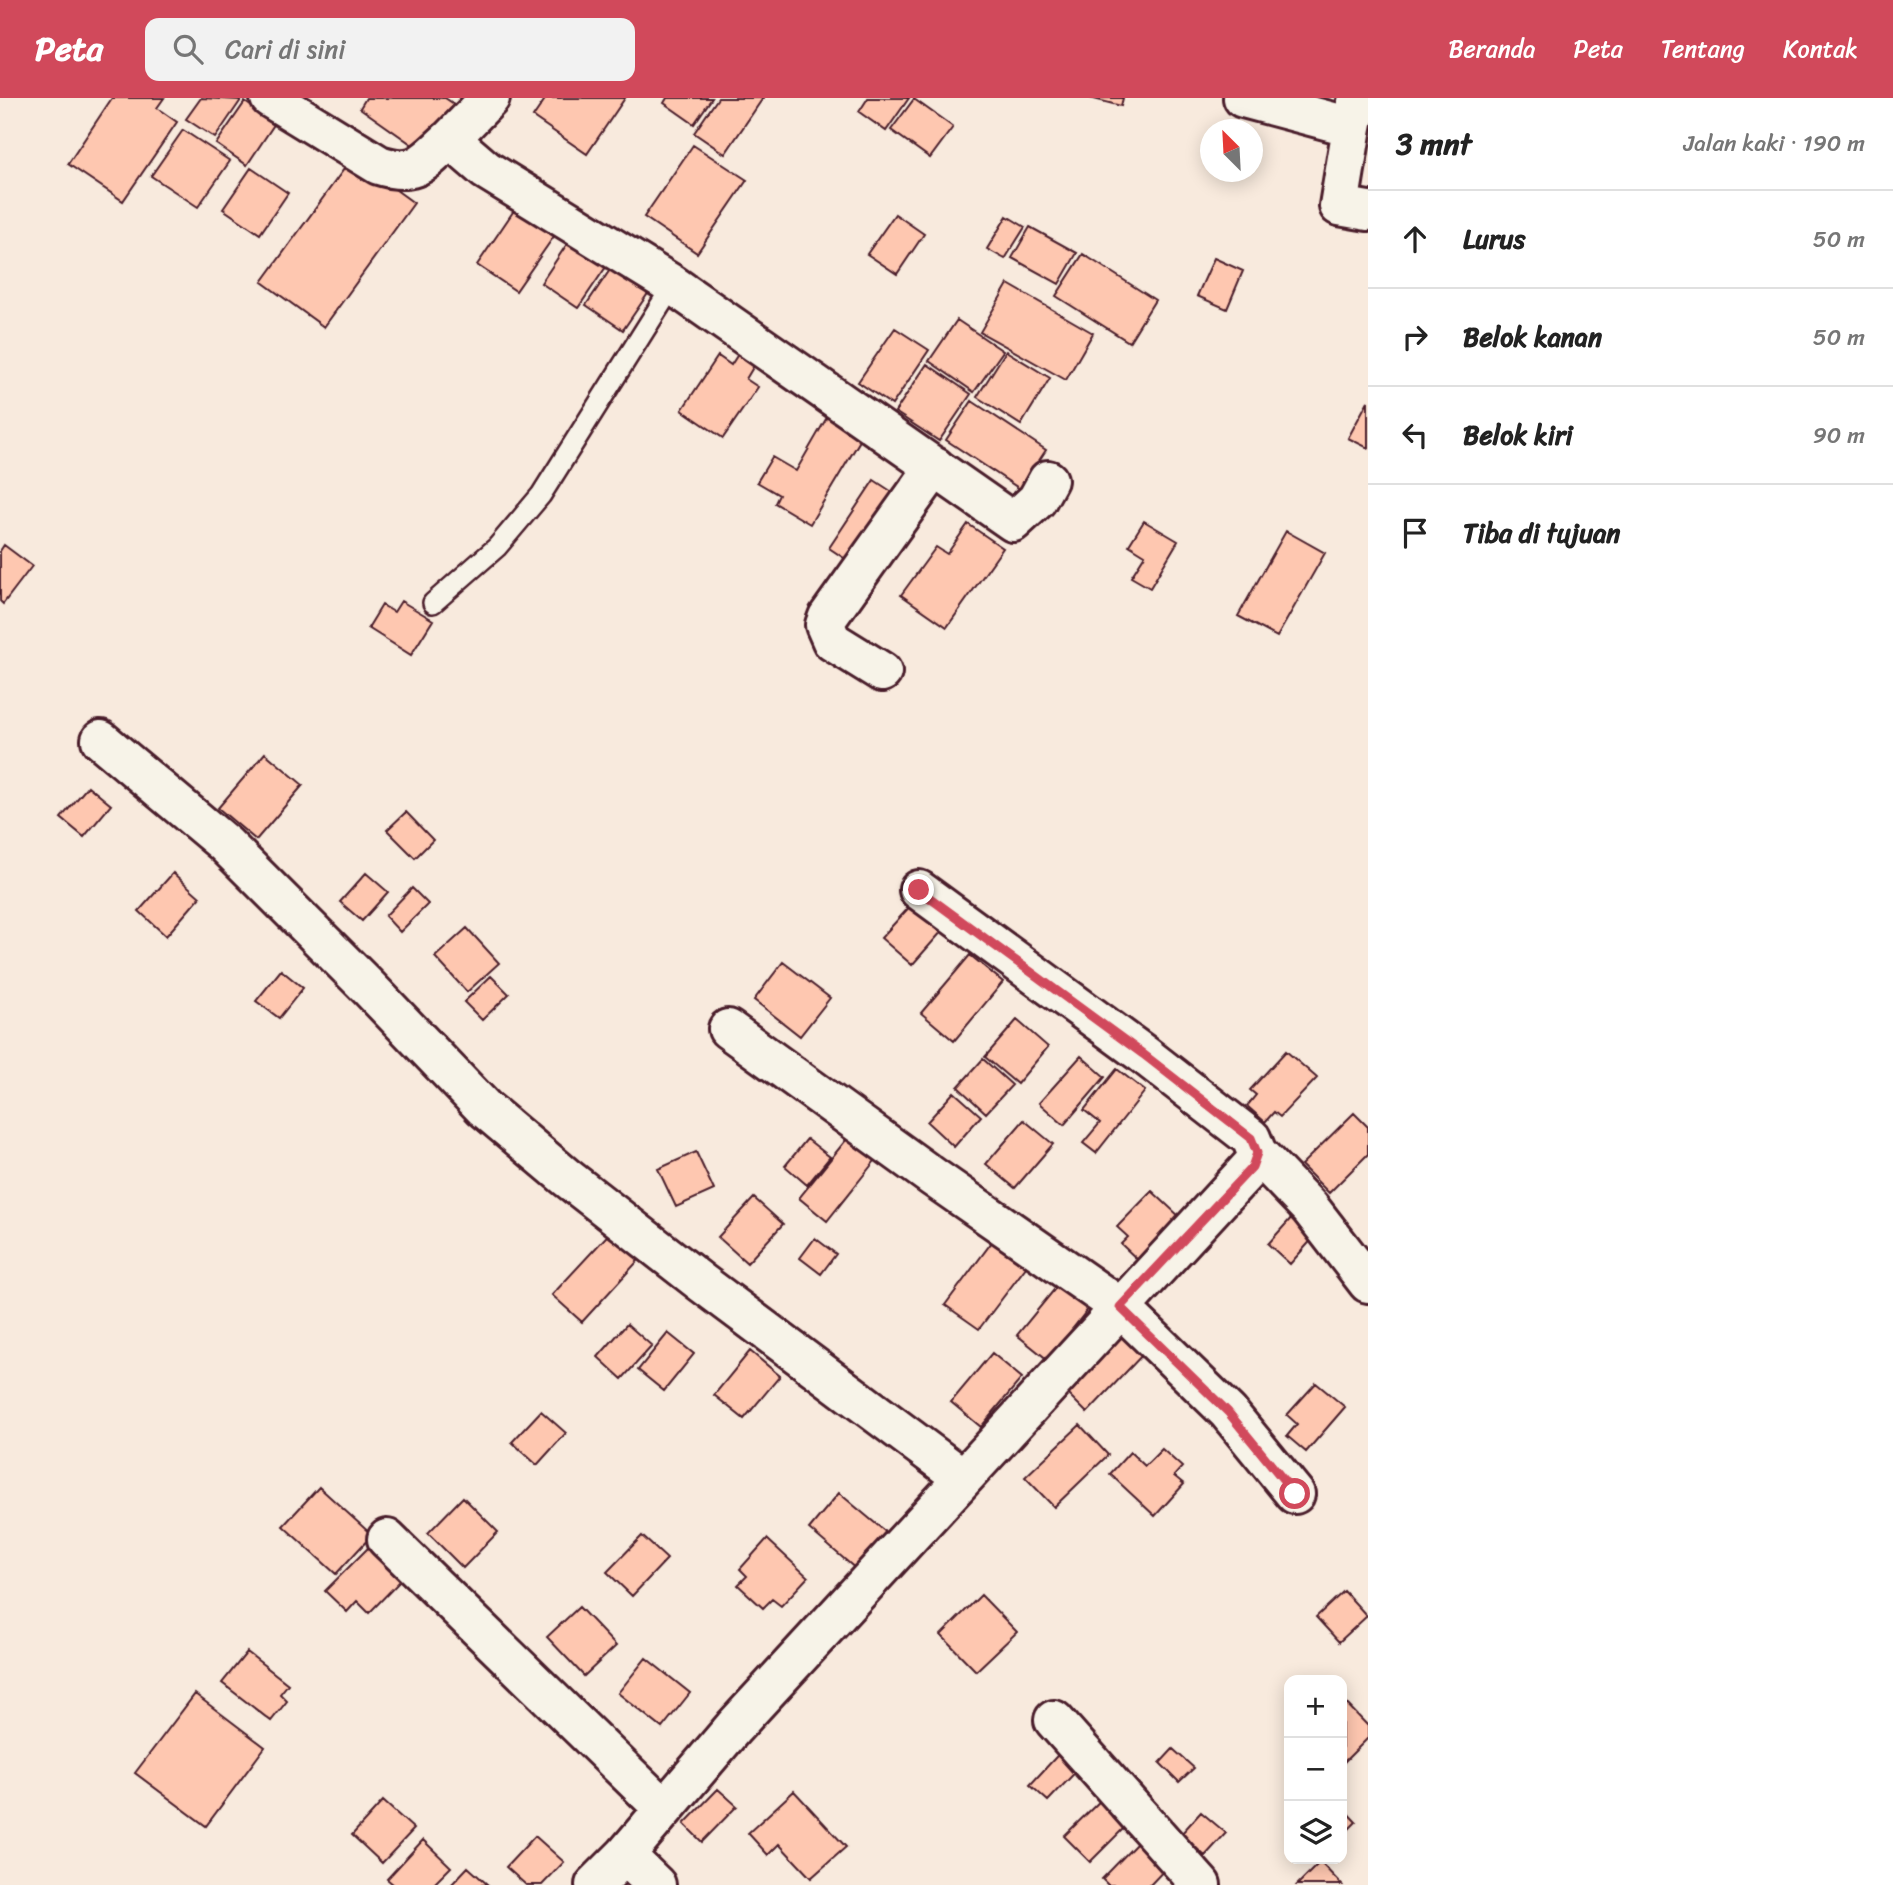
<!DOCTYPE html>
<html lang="id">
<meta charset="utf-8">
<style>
:root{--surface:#fff;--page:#f2f2f2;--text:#222;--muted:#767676;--line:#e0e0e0;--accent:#d1495b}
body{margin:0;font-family:Sriracha,sans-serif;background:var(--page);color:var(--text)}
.controls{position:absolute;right:21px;bottom:21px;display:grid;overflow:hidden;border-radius:14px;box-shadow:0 4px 18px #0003}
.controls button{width:63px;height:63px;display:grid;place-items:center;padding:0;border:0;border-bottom:2px solid var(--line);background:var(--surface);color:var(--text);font:35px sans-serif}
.compass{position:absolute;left:1200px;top:21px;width:63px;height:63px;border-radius:50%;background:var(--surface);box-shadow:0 4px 18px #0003;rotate:336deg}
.stop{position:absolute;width:21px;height:21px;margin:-16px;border:5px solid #d1495b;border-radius:50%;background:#fff}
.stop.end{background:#d1495b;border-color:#fff;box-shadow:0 2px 7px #0008}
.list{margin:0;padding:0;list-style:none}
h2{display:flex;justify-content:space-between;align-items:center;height:91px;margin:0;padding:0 28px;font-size:30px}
h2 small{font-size:23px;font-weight:400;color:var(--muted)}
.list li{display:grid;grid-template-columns:46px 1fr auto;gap:21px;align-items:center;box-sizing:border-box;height:98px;padding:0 28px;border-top:2px solid var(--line)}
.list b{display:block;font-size:26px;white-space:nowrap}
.list em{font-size:23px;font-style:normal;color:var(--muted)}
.icon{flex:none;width:38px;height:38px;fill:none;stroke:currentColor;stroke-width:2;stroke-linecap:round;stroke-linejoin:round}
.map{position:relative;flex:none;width:1368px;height:1787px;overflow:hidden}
header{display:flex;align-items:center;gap:42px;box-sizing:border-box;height:98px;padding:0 35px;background:var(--accent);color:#fff}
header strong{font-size:33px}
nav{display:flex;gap:38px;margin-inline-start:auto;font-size:24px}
.search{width:490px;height:63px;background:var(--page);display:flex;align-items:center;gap:18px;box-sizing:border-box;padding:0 24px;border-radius:14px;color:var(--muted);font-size:26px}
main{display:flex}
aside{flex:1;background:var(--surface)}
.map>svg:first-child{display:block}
.building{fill:#fec7b0;stroke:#4a1f2b;stroke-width:2}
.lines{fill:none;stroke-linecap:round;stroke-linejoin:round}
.lane-casing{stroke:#4a1f2b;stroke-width:24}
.street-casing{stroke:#4a1f2b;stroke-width:44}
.lane{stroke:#f7f3e8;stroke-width:19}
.street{stroke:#f7f3e8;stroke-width:38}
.route{stroke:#d1495b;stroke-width:9}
</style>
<header>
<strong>Peta</strong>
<div class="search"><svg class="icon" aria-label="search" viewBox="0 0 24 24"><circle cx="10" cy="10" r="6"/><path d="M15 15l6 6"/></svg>Cari di sini</div>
<nav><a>Beranda</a><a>Peta</a><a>Tentang</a><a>Kontak</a></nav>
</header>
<main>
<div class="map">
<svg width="1368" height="1787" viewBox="0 0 1368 1787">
<rect width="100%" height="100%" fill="#f8eadd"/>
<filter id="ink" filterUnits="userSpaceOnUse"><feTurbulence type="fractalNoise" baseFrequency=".0143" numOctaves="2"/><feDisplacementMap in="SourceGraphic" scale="14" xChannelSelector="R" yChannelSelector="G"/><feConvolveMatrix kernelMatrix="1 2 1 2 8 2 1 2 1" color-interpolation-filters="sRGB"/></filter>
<g filter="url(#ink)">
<path class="building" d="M112,0h52l-7,10 20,14 -54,79 -55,-37z
M201,0l40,2 -26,38 -29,-19z
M366,0h79l12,8 -33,47 -64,-45z
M546,0h79l-38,56 -54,-37z
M667,0h45l-18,26 -30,-21z
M718,0h45l-38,56 -31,-21z
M868,0h41l-23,33 -27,-19z
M1090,0h33l-2,8z
M914,1l39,28 -23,31 -39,-28z
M245,4l30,21 -28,42 -31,-21z
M183,32l47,31 -32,46 -47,-31z
M693,47l54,35 -50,73 -53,-36z
M352,60l62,45 -90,124 -62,-45z
M251,70l37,25 -28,41 -37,-25z
M519,105l40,26 -43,62 -39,-26z
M895,116l29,20 -27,40 -30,-20z
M1007,118l18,11 -20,32 -18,-10z
M1030,129l47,26 -18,31 -47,-26z
M575,134l37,26 -34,50 -37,-25z
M1083,156l72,46 -26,42 -73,-46z
M1214,160l29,13 -16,38 -30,-13z
M614,166l37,25 -28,41 -37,-25z
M1008,186l85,49 -27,47 -86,-48z
M957,222l46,31 -29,41 -45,-31z
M895,230l34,22 -37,55 -34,-23z
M742,250l16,11 -12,20 12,8 -35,51 -41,-28 36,-54 13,9z
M1006,253l44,27 -29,47 -44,-28z
M927,266l44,30 -32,47 -44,-29z
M972,303l74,49 -26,39 -74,-49z
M1368,303v47l-20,-10z
M830,314l35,20 -55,92 -35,-21 4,-8 -22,-13 15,-25 24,14z
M874,382l26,17 -44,69 -27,-18z
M1144,423l34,20 -28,47 -19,-11 14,-22 -16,-10z
M968,426l35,24 -56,79 -46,-32 35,-48 11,7z
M1286,433l39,22 -48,84 -39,-21z
M4,447l28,21 -29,38 -3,-3v-50z
M401,503l32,19 -22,35 -43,-27 14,-23 12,7z
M265,655l38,32 -47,55 -38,-32z
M88,688l23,19 -27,32 -23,-19z
M406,714l27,28 -18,18 -28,-28z
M173,775l27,24 -34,39 -27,-25z
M366,775l22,19 -26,29 -22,-19z
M412,790l16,16 -28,28 -15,-16z
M913,805l30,27 -31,35 -31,-27z
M467,830l32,35 -32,29 -32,-35z
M970,857l33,27 -49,59 -33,-28z
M783,864l47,36 -30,38 -46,-36z
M281,872l22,18 -24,30 -23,-17z
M491,878l18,18 -27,26 -18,-18z
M1017,922l31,27 -31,37 -32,-27z
M1286,953l31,27 -37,39 -6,-5 -9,10 -18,-16 9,-11 -6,-5z
M1081,958l24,21 -41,48 -25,-22z
M983,961l29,26 -26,28 -28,-26z
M1117,971l28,22 -49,62 -13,-10 17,-20 -16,-13z
M954,994l27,24 -27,31 -27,-25z
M1354,1015l14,14v27l-39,39 -28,-28z
M1024,1022l29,24 -38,44 -29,-24z
M850,1037l28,22 -51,64 -28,-23z
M807,1041l23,18 -23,28 -22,-19z
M696,1054l18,38 -38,17 -18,-38z
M1152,1093l28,26 -41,44 -18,-17 7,-7 -11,-10z
M754,1100l29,26 -36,39 -29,-26z
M1293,1118l22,20 -25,28 -22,-20z
M618,1126l29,27 -65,71 -30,-27z
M815,1140l21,16 -15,20 -21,-16z
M992,1144l34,25 -47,62 -34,-24z
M1058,1187l30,24 -40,51 -31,-25z
M627,1226l25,22 -30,33 -24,-22z
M1121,1229l25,24 -59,62 -25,-25z
M668,1235l26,21 -30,37 -26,-21z
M750,1253l30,25 -36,43 -30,-24z
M992,1255l30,25 -41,49 -30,-25z
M1316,1285l29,24 -39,45 -19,-16 10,-12 -10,-9z
M541,1313l25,22 -29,32 -25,-23z
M1080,1327l28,30 -54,52 -29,-30z
M1162,1351l20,18 -8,9 10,8 -29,32 -45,-42 20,-22 15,14z
M319,1389l53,48 -36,39 -53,-48z
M839,1395l55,46 -31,36 -54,-46z
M463,1399l35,35 -35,36 -35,-35z
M642,1438l25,23 -35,37 -25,-24z
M767,1441l41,38 -27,29 -9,-7 -9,9 -25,-23 9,-9 -7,-7z
M373,1445l32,33 -36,37 -12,-12 -10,11 -22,-21z
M1344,1493l23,25 -28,26 -23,-25z
M981,1497l36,37 -41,39 -35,-36z
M579,1509l37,39 -32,30 -37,-39z
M247,1554l41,32 -8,10 7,7 -16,20 -49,-38z
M646,1560l44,35 -28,35 -44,-35z
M195,1596l70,53 -59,79 -71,-53z
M1342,1601l26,27v12l-26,26z
M1068,1646l18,17 -38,40 -18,-16z
M1173,1651l21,19 -15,14 -19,-19z
M718,1691l19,17 -35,36 -18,-18z
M794,1693l52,56 -35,31 -32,-34 -11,11 -20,-22z
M1106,1697l26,25 -42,42 -26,-26z
M383,1703l31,28 -32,34 -30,-28z
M1342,1709l14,15 -14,14z
M1201,1714l25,21 -21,23 -24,-22z
M535,1738l29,26 -22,23h-16l-20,-18z
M1141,1741l28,26 -19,20h-42l-6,-6z
M423,1742l28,27 -18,18h-39l-7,-6z
M1320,1764l22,23h-45z
M468,1769l20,18h-37z"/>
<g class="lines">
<g class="lane-casing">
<path id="lane" d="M433,505l64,-56 44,-52 132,-210"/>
</g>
<g class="street-casing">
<path id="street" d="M270,0l109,67c37,12 45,-3 71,-26
M490,0l-40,41 36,31 187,115 340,237 24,-22 11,-20
M1243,0l109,29 5,-25 11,2
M1352,29l-13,79 29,5
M882,574l-50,-31 -7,-16 3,-8 107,-150
M101,642l124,104 144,144 115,120 82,69 136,106 261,195
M728,931l205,148 187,130 108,105 67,82
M1257,1055l53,55 58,75
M387,1441l277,270
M1054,1622l147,165
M625,1757l31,30
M595,1787l30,-30 109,-128 522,-566 1,-8 -6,-15 -108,-84 -224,-164"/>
</g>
<use href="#lane" class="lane"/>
<use href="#street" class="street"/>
</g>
</g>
<g class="lines" filter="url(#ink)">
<path class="route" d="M919,792l224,164 108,84 6,15 -5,14 -132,140 108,105 67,82"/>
</g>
</svg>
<div class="controls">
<button>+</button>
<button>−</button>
<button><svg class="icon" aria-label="layers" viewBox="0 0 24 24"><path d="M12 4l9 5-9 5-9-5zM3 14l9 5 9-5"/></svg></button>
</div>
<svg class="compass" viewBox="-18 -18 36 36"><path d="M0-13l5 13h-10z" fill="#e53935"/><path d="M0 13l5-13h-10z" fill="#767676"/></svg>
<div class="stop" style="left:1295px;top:1396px"></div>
<div class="stop end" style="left:919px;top:792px"></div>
</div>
<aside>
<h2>3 mnt<small>Jalan kaki · 190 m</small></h2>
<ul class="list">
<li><svg class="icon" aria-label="ahead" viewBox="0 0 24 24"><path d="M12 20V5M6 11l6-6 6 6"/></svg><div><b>Lurus</b></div><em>50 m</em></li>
<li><svg class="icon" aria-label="right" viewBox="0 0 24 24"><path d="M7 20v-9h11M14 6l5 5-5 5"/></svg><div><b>Belok kanan</b></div><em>50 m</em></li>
<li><svg class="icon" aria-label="left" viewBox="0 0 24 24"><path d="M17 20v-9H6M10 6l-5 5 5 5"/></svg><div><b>Belok kiri</b></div><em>90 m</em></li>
<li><svg class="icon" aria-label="arrive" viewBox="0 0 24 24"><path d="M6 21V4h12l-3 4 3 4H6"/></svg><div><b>Tiba di tujuan</b></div></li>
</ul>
</aside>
</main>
